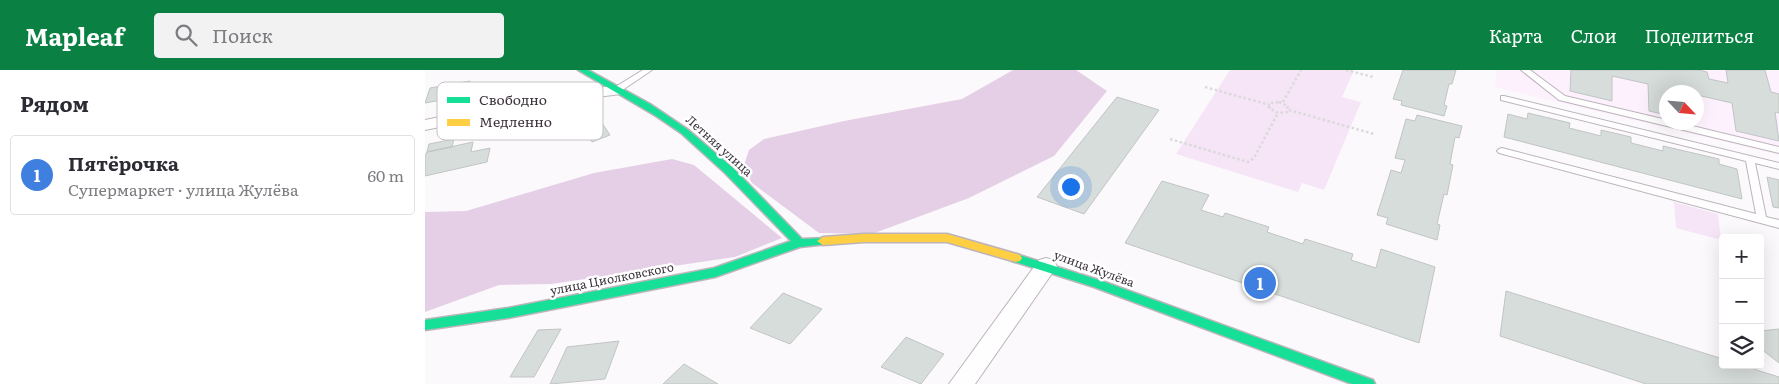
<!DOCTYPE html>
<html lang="ru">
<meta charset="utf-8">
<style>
:root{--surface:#fff;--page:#f2f2f3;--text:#2b2b33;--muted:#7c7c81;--line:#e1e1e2;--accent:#0b8043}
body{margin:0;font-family:Literata,serif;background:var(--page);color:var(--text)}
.controls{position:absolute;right:15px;bottom:15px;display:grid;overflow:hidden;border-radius:5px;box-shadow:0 5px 20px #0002}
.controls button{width:45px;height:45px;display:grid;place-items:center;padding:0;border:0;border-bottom:1px solid var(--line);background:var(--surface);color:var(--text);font:25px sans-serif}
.compass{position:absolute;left:1234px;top:15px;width:45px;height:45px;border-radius:50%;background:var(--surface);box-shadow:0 5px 20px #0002;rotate:116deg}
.you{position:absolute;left:645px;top:116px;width:18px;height:18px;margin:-12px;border:4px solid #fff;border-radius:50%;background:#1a73e8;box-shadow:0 0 0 8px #1a73e833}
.badge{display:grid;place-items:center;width:32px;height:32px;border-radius:50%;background:var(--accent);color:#fff;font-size:16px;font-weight:700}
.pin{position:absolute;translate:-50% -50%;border:2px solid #fff;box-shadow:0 1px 5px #0006}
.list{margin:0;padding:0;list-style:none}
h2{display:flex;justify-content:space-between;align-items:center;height:65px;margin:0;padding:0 20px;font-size:21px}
h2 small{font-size:16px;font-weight:400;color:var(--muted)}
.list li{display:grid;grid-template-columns:32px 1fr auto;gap:15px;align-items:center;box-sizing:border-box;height:80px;margin:0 10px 10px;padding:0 10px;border:1px solid var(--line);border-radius:5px}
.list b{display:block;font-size:19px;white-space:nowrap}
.list p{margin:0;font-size:16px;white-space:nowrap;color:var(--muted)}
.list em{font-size:16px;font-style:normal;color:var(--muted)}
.icon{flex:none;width:28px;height:28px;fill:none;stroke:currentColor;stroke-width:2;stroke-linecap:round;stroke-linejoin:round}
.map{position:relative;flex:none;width:1354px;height:314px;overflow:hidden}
header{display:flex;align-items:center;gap:30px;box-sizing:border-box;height:70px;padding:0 25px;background:var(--accent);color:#fff}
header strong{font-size:24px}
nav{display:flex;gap:28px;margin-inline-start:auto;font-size:18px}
.search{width:350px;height:45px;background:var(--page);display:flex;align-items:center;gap:12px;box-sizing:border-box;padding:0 18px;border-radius:5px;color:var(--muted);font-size:19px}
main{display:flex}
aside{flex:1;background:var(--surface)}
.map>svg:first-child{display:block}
.built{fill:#fdf1fe;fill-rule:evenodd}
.green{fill:#f6e4f7}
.forest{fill:#e5cfe6}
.building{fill:#d7ddda;stroke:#c0c5c3}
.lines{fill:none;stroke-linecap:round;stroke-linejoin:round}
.lane-casing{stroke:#bbb5bb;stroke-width:2}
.street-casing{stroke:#bbb5bb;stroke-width:2}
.fast-casing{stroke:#bbb5bb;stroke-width:3}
.slow-casing{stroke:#bbb5bb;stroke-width:3}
.path{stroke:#dadada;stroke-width:2.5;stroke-dasharray:2.5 2.5;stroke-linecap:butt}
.lane{fill:#fffeff;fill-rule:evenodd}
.street{fill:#fffeff;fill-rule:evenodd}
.fast{fill:#16e098;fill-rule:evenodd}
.slow{fill:#ffcf43;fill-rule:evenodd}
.labels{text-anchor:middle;stroke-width:5;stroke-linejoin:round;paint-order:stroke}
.street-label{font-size:12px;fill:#3d333d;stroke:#fff}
.key{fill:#fff;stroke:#c5c2c5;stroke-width:1}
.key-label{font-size:14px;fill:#3d333d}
</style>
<header>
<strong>Mapleaf</strong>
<div class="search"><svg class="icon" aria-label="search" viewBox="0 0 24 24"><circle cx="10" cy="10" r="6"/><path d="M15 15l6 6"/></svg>Поиск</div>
<nav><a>Карта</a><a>Слои</a><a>Поделиться</a></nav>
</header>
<main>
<aside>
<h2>Рядом<small></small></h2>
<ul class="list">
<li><span class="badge" style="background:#3f7fe0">1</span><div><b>Пятёрочка</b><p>Супермаркет · улица Жулёва</p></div><em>60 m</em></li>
</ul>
</aside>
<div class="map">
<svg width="1354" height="314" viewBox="0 0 1354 314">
<rect width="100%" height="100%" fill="#fcf9fc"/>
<path class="built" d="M1072,0h282v85l-284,-68zM1242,22h30v30h-30z"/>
<path class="green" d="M805,0h124l-12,27 19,5 -37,88 -22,-7 -4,9 -122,-38z
M1249,132l44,12 3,26 -45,-12z"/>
<path class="forest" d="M588,0h63l31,21 -53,65 -85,42 -97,36 -53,-1 -67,-50 -9,-15 6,-18 15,-11 80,-18 118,-22z
M247,89l22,6 88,73 -47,19 -184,27 -52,1 -74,27v-100l41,-1 128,-38z"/>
<path class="building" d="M978,0h53l-4,14h-3l-5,21 3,1 -3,10 -43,-11 1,-4 -9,-2z
M1146,0h128l8,2 2,7 19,4 -2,-13h39l6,22 8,2v19l-4,-1 4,29 -43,-10 -4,-28 -35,-8v-3h-30v23l-18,-4 -1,-27 -36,-8v25l-42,-10z
M45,11l-6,15 -39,7 5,-15z
M692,27l42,13 -75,104 -47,-17z
M1103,43l42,10 -1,5 32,8v-6l30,7v6l32,8v-5l56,13v5l18,5 5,30 -238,-62 4,-23 19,5z
M992,45l45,11 -3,12 -4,-1 -5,27 3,1 -6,30 -3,-1 -7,30 3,1 -3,15 -51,-16 2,-6 -11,-3 14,-45 10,3 4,-13 -10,-2 11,-39 9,2z
M173,47l12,18 -18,7 -11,-18z
M29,69l-2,8 -25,5 2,-8z
M48,72l-2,10 19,-4 -3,14 -62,14v-21l2,-3z
M1342,107l12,3v28l-6,-1z
M737,111l47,14 -8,15 22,7 2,-4 44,14 -2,5 36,12 2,-5 48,15 -2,6 25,8 5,-19 54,18 -16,76 -294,-100z
M1081,221l217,68v6h18l38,12v7h-133l-146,-48z
M358,223l39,16 -32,35 -40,-16z
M136,259l-27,48h-24l28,-47z
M1354,259v34l-19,-15v-17z
M481,267l38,17 -23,30 -40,-17z
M194,271l-14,38 -55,5 17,-37z
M259,294l34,20h-55z"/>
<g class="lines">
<g class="lane-casing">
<path id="lane" d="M218,0h9l-34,23h-6v-4z
M1096,0h9l35,26 102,24v2h9l103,25v6l-220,-53z
M1076,26h3l275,67v6l-24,-6 11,54 13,3v8l-280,-75 -2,-2 2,-2 3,-1 254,66 -10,-53 -245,-61z"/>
</g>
<g class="street-casing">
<path id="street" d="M190,16l6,2 2,3 -2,3 -56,7 -140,29v-10l140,-29z
M621,188l7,2 4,6 -4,6 -78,112h-26l90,-124z"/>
</g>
<g class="fast-casing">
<path id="fast" d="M153,0h10l62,34 37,25 46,39 69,71 25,-1 2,3 -2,3 -27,3 -85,30 -207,41 -83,12v-10l83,-12 206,-40 77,-27 -66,-68 -44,-40 -25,-17z
M591,184l86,27 271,99 2,4h-23l-258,-97 -82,-26 -2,-3 2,-3z"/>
</g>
<g class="slow-casing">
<path id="slow" d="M439,164h83l73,21 2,3 -2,3 -4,1 -69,-20h-83l-41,3 -6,-4 6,-4z"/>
</g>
<path class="path" d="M921,0l27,7
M780,17l65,18
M854,32l9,4 -1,6 -9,1 -9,-5 3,-5z
M858,32l18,-32
M864,40l85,24
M745,69l78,23 6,-4 24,-45"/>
<use href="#lane" class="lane"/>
<use href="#street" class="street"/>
<use href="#fast" class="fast"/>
<use href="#slow" class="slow"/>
</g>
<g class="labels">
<g class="street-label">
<text transform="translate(294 76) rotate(42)" y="4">Летняя улица</text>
<text transform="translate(669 199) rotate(20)" y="4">улица Жулёва</text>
<text transform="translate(187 209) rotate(-11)" y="4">улица Циолковского</text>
</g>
</g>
<rect x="12" y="12" width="166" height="58" rx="8" class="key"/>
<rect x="22" y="27" width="23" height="6" fill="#16e098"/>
<rect x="22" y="49" width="23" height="7" fill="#ffcf43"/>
<g class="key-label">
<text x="54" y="35">Свободно</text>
<text x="54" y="57">Медленно</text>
</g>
</svg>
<div class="controls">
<button>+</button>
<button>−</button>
<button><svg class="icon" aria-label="layers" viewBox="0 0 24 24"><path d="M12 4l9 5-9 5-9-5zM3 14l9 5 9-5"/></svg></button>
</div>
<svg class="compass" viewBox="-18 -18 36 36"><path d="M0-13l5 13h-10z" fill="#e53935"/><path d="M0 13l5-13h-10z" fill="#7c7c81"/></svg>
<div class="you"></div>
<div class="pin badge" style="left:835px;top:213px;background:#3f7fe0">1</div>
</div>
</main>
